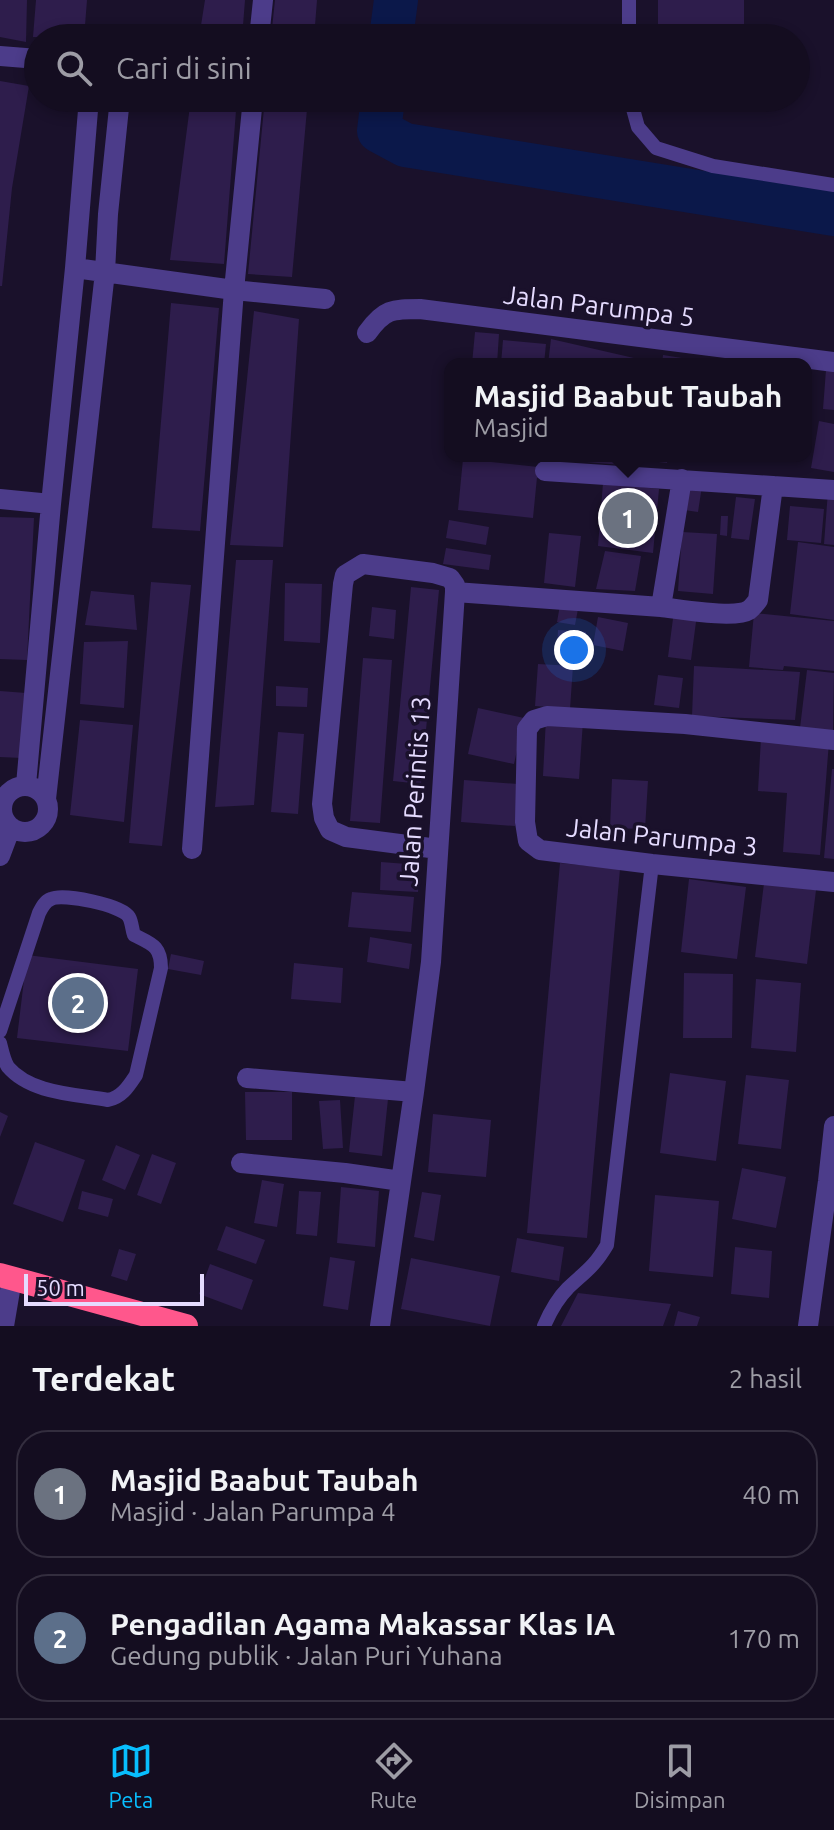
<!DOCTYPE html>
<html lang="id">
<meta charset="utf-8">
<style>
:root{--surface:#140d20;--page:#211b2d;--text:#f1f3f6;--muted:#9d9ca5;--line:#332d3e;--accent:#08befe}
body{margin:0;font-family:Ubuntu,sans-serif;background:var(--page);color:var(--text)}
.scale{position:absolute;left:24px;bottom:20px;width:180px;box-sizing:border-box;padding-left:8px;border:4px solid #e5dbff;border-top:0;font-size:22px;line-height:28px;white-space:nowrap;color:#e5dbff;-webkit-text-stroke:6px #1a112b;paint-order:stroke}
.you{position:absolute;left:574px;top:650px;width:28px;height:28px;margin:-20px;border:6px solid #fff;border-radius:50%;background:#1a73e8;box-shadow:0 0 0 12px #1a73e833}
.badge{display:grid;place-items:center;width:52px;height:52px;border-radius:50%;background:var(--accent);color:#fff;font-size:26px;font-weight:700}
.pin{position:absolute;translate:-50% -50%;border:4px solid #fff;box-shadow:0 2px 8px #0006}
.popup{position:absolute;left:444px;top:358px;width:368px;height:104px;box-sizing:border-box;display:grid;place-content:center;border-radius:16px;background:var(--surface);filter:drop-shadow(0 2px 6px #0005);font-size:26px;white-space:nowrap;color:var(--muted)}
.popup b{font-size:30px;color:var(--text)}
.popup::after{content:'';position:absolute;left:50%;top:100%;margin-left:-16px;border:16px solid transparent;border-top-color:var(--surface)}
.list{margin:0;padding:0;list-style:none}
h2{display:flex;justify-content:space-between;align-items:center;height:104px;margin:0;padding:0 32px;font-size:34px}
h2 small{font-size:26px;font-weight:400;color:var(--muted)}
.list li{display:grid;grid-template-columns:52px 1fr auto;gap:24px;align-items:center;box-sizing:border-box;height:128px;margin:0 16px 16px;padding:0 16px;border:2px solid var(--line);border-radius:32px}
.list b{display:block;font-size:30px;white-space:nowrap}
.list p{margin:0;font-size:26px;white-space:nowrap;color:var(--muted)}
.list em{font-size:26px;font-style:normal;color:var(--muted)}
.icon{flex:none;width:44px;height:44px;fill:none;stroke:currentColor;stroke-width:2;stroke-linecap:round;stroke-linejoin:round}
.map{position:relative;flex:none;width:834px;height:1326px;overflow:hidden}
.search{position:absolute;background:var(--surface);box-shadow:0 4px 12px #0003;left:24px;right:24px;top:24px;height:88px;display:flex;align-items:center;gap:20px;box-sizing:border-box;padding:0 28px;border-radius:44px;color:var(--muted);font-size:30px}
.sheet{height:392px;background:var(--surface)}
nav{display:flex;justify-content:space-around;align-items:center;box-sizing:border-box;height:112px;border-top:2px solid var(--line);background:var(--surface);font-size:22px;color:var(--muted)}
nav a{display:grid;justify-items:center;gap:4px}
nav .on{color:var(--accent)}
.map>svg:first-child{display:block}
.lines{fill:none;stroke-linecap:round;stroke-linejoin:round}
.river{stroke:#0b184a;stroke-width:44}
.building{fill:#2e1d4c}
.lane{stroke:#4c3c8a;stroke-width:14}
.street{stroke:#4c3c8a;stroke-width:20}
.highway{stroke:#ff578c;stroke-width:24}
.labels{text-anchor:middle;stroke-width:7;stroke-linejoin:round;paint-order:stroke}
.street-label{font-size:26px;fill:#e5dbff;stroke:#1a112b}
</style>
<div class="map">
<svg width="834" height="1326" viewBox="0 0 834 1326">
<rect width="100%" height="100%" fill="#1a112b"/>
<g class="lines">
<path class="river" d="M391,38l5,-38
M383,98l-4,33 26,14 429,69"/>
</g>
<path class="building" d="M0,0h27l-1,42 -26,-5z
M36,0h51l-3,38 -51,-1z
M205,0h40l-3,38h-43z
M275,0h42l-3,38h-43z
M658,0h86v38h-86z
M0,81l29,5 -17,102 -10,98h-2z
M191,98h46l-13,166 -54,-4z
M265,98h43l-16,179 -44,-3z
M171,303l48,5 -19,223 -48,-3z
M254,311l45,8 -16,228 -53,-2z
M475,332l24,2 -2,30h-25z
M551,339l96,22 -1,3h-98z
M503,340l43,4 -2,20h-43z
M663,355l19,3 -1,6h-19z
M693,358l16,1v5h-16z
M826,370l8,1v39l-11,-1z
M819,421l15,3v48l-23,-4z
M552,456h70l-1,9 -70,-6z
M633,456h35l-1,7 -34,-4z
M463,459l75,8 -5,51 -75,-8z
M603,483l56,6 -6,64 -55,-7z
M688,484l14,2 -4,26 -14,-2z
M828,491l6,1v53l-10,-1z
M736,497l19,2 -6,41 -18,-2z
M790,506l34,3 -3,34 -34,-3z
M721,516h7l-1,20 -7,-1z
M0,517l34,1 -7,142 -27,-1z
M449,520l40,7 -3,18 -40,-7z
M682,532l35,2 -4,60 -35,-3z
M549,533l32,3 -6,51 -31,-4z
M798,542l36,5v73l-44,-6z
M446,548l45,7 -2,15 -46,-6z
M605,551l36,5 -6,35 -39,-2z
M236,560h37l-19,245 -39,2z
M151,582l40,3 -29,261 -33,-3z
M285,583l37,1 -2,59 -36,-2z
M411,587l28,3 -18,194 -28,-3z
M91,591l43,4 3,35 -52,-5z
M560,605l18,4 -3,16 -18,-3z
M372,607l24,3 -2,29 -25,-3z
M674,611l23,3 -6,46 -23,-3z
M754,613l80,8v50l-50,-5 -1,4 -34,-3z
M598,617l30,6 -5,28 -30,-6z
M558,630l28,2 -2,22 -27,-1z
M128,641l-4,67 -44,-4 4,-62z
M363,658l29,2 -12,163 -30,-2z
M538,664l35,2 -3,43 -35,-3z
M694,666l106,6 -5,48 -103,-4z
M807,670l27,3 -1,59 -33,-4z
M658,675l25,3 -4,30 -25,-3z
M276,686l32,2 -1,19 -31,-1z
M0,691l26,2 -4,65 -22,-1z
M478,708l46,10 -10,46 -46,-10z
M546,718l37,3 -4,58 -36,-3z
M80,720l53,5 -9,97 -54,-7z
M278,732l26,2 -6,80 -27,-2z
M761,738l68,4 -9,113 -37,-3 4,-59 -29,-2z
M832,769h2v90l-10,-1z
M612,779l36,2 -3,48 -35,-1z
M464,780l54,4 -3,42 -54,-4z
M381,862l39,3 -2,27 -38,-2z
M560,863l60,6 -33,369 -60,-5z
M689,879l57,8 -9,72 -56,-7z
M764,883l52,7 -9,74 -52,-7z
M352,892l62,5 -3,35 -63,-5z
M370,937l42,7 -3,25 -42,-7z
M171,954l33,7 -3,14 -33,-6z
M27,955l111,14 -10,82 -111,-13z
M294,963l49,5 -2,35 -50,-4z
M684,973l49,1 -1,64h-49z
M756,979l45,4 -5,69 -45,-4z
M670,1073l56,8 -10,80 -56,-8z
M746,1075l43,5 -8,69 -43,-5z
M245,1092h47v48h-46z
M355,1096l33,3 -6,57 -33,-4z
M340,1100l3,48 -20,1 -4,-48z
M0,1112l8,4 -8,21z
M433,1114l58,6 -5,57 -58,-5z
M35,1142l50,18 -22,62 -50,-18z
M116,1145l24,10 -15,35 -23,-10z
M152,1154l24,9 -15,41 -24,-9z
M742,1168l44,9 -10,51 -44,-9z
M262,1180l22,4 -7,43 -23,-4z
M341,1187l38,4 -4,56 -38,-4z
M82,1191l31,8 -5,18 -30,-8z
M299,1191l22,1 -4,44 -21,-2z
M422,1192l19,3 -7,46 -20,-4z
M655,1195l64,6 -6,76 -64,-6z
M226,1226l39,14 -9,24 -39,-14z
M517,1238l47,9 -5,34 -48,-9z
M735,1247l37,4 -3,47 -38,-4z
M119,1249l17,5 -9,27 -16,-5z
M330,1257l25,4 -7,49 -25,-4z
M411,1258l89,18 -10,50 -89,-17z
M210,1264l43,16 -11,30 -43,-16z
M578,1293l93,11 -8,22h-102z
M678,1311l22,6 -3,9h-23z"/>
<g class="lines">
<path class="lane" d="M629,0v38
M630,98l8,29 18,21 57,18 121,19
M0,1031l39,-118c3,-6 6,-12 12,-14 12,-6 71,6 78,18 3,5 3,13 5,18 18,9 27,11 27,33l-25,107c-8,12 -14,22 -28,25 -32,-6 -77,-6 -100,-33 -4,-6 -6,-16 -8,-24
M544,1326c6,-14 13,-27 24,-38 18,-17 26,-21 39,-43l45,-381"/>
<path class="street" d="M259,38l4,-38
M0,56l38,3
M75,268l159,22 91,9
M367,333c17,-24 25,-24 53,-24l414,53
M545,471l289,19
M0,499l51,5
M661,607c18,2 74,12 88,3 3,-2 6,-6 9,-10l15,-114
M834,740l-149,-16 -138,-8 -13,4 -7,9 -2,93 3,19 12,9 112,14 182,18
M26,785l25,-281 24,-236 14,-170
M2 809a23 23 0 1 1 46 0a23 23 0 1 1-46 0Z
M46,799l59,-527 3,-58 12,-116
M192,849l42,-559 19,-192
M438,849l-92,-12 -16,-7 -6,-12 -2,-14 21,-220 2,-9 18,-11 70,9 17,5 5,7v7
M0,856l11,-29
M247,1078l167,14
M241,1163l104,10 56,8
M4,1326l8,-47
M380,1326l34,-234 17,-130 24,-370 206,15 21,-128
M808,1326l20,-145 6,-55"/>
<path class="highway" d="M0,1275l186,51"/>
</g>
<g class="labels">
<g class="street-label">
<text transform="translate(599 306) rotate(7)" y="9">Jalan Parumpa 5</text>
<text transform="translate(415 791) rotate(-86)" y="9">Jalan Perintis 13</text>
<text transform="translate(662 837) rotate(6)" y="9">Jalan Parumpa 3</text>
</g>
</g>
</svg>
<div class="scale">50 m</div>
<div class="you"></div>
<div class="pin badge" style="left:628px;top:518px;background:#6b7280">1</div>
<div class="popup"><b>Masjid Baabut Taubah</b>Masjid</div>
<div class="pin badge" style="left:78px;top:1003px;background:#5c6f8a">2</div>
<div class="search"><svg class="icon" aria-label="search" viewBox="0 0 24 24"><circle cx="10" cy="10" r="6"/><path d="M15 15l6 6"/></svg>Cari di sini</div>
</div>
<section class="sheet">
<h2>Terdekat<small>2 hasil</small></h2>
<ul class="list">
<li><span class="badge" style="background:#6b7280">1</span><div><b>Masjid Baabut Taubah</b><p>Masjid · Jalan Parumpa 4</p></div><em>40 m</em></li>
<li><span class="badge" style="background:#5c6f8a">2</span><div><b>Pengadilan Agama Makassar Klas IA</b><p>Gedung publik · Jalan Puri Yuhana</p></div><em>170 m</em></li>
</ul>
</section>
<nav>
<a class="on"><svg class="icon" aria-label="map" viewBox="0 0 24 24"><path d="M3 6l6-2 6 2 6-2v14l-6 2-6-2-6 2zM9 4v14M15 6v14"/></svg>Peta</a>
<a><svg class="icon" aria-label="directions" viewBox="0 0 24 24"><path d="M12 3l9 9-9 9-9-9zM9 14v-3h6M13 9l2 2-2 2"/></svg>Rute</a>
<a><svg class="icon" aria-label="saved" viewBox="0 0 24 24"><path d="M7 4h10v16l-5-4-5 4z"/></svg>Disimpan</a>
</nav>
